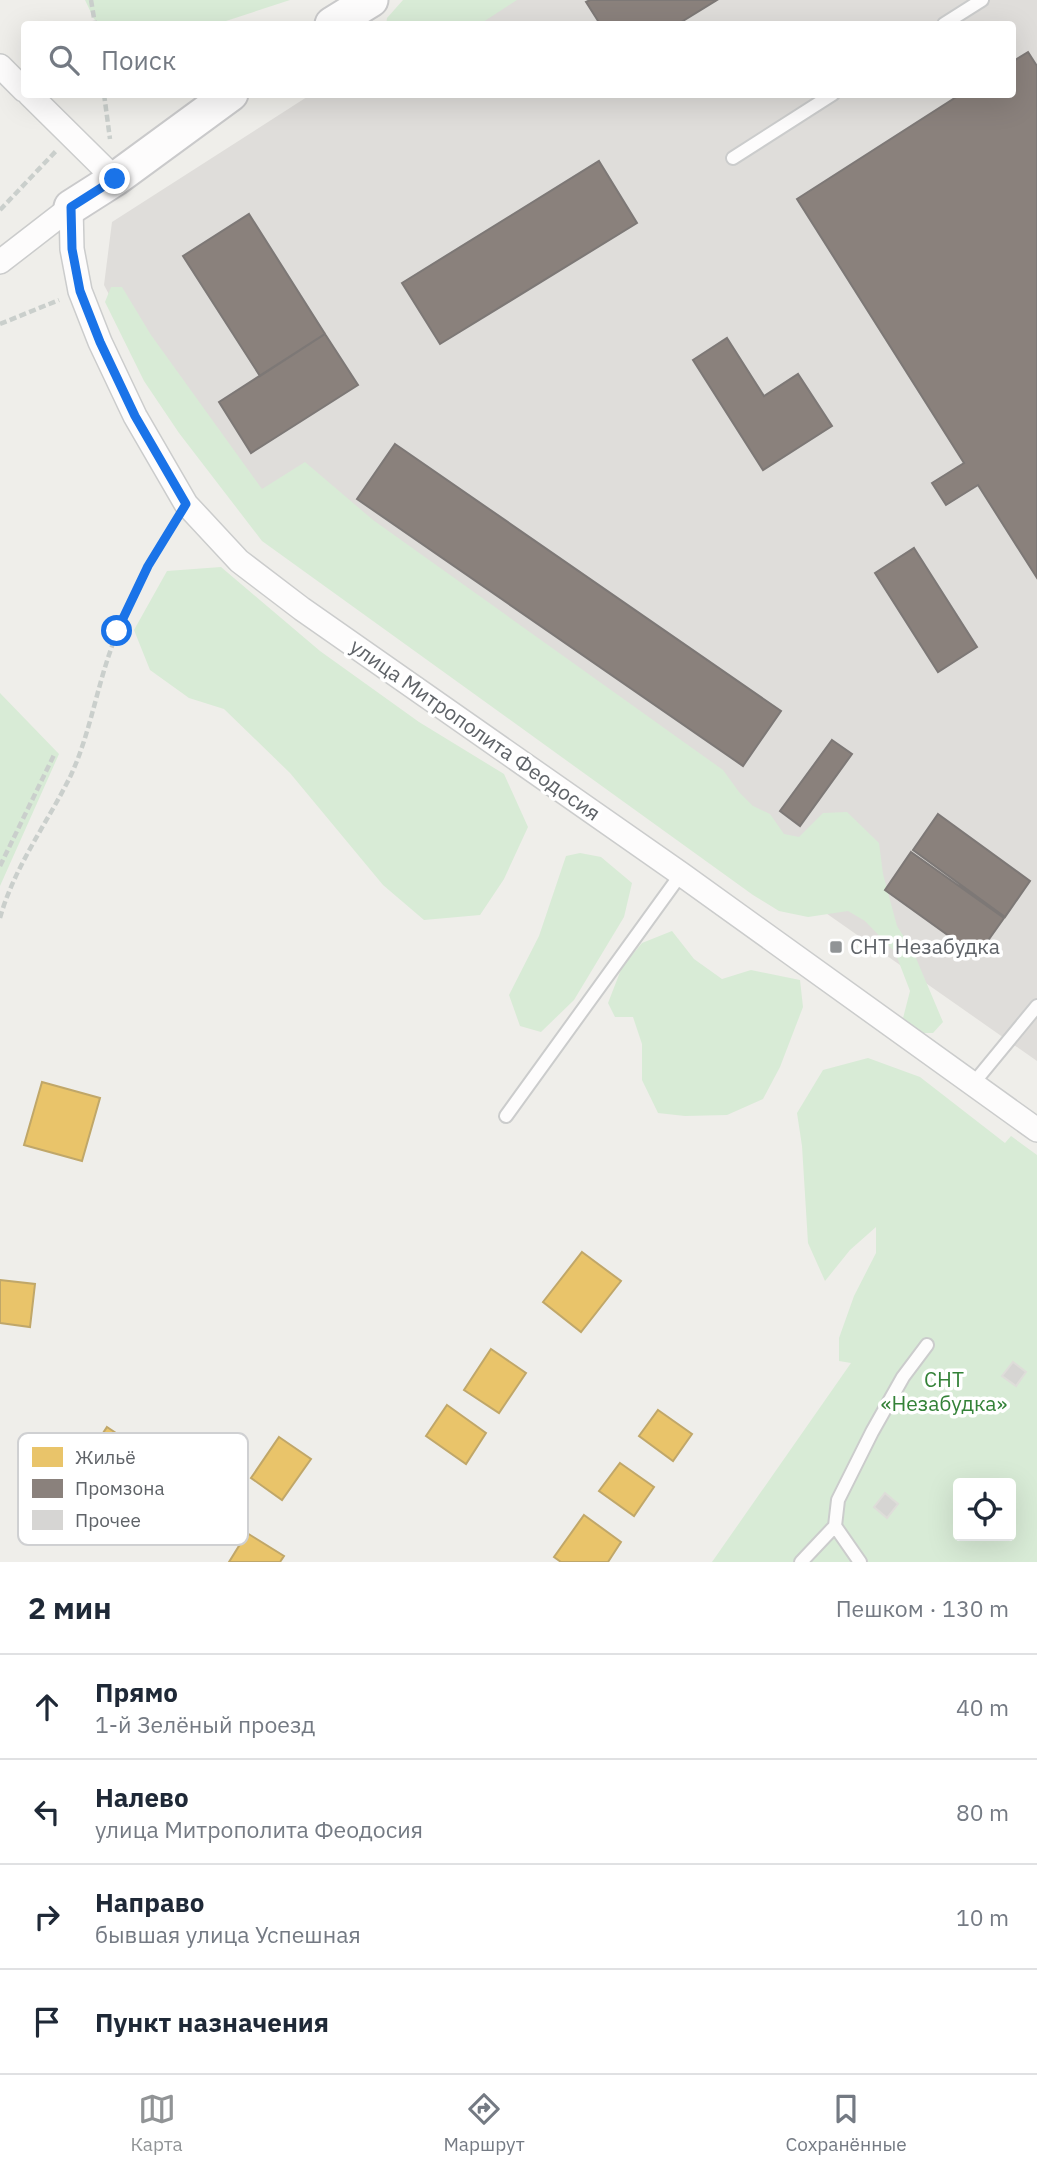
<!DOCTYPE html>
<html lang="ru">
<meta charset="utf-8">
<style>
:root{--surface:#fff;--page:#f2f2f3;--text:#1f2937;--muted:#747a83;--line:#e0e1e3;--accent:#919496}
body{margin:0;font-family:"IBM Plex Sans",sans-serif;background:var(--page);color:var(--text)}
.controls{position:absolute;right:21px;bottom:21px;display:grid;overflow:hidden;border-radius:7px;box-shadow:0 7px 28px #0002}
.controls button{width:63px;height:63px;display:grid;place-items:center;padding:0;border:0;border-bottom:2px solid var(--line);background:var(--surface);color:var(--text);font:35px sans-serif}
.stop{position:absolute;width:21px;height:21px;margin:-16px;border:5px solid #1a73e8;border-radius:50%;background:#fff}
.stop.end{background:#1a73e8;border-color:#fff;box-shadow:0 2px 7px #0008}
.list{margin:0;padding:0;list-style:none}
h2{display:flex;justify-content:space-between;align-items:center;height:91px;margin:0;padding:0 28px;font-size:30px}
h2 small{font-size:23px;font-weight:400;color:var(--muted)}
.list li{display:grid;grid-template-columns:46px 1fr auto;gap:21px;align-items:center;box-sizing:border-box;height:105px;padding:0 28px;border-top:2px solid var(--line)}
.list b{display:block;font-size:26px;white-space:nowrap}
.list p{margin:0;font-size:23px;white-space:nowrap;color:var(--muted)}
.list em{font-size:23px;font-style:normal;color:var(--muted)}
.icon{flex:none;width:38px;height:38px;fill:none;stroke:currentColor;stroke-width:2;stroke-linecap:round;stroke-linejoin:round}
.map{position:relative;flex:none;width:1037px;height:1562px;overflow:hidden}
.search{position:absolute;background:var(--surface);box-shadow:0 7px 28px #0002;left:21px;right:21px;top:21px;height:77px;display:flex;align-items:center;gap:18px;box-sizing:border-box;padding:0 24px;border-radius:7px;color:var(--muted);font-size:26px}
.sheet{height:511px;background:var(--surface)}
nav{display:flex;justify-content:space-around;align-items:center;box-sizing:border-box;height:98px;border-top:2px solid var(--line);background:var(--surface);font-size:19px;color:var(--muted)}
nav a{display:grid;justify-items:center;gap:4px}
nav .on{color:var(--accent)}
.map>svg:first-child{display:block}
.industrial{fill:#dfddda}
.green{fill:#d8ebd6;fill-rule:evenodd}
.homes{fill:#e9c46a;stroke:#c0a769;stroke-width:2}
.industry{fill:#8a817c;stroke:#7d7876;stroke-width:2}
.building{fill:#d6d5d3;stroke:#deddd9;stroke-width:2}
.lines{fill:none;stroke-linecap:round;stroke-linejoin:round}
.lane-casing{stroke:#cbcccc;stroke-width:16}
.street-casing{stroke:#cbcccc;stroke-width:26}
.secondary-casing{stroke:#cacacb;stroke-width:37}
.path{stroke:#cacfcc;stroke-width:4.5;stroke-dasharray:7 3.5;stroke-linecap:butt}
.lane{stroke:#fdfcfc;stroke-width:12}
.street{stroke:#fdfcfc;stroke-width:23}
.secondary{stroke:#fdfcfc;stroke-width:33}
.route{stroke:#1a73e8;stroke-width:9}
.poi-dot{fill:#919496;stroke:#fff;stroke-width:2.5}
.labels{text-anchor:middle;stroke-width:7;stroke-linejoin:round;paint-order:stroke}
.street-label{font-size:21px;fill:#5f6368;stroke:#fff}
.poi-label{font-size:21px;fill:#5f6368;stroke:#fff;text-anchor:start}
.park-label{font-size:21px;fill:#348238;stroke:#fff}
.key{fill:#fff;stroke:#cfd0d2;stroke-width:2}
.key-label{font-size:19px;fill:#5f6368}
</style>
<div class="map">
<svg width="1037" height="1562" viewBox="0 0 1037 1562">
<rect width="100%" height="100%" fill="#efeeea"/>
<path class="industrial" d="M456,0h581v1061l-762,-534 -106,-119 -65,-123 8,-63 198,-127 702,-1v-70h-594z"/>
<path class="green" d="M85,0h205l-64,21 -3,3h-123l-6,-5z
M403,0h114l-37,24h-94l1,-6z
M111,287h11l29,48 111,154 43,-27 68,58 350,250 16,22 14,14 17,8 14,20 15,3 24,-24 24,-1 32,31 4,31 14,52 16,25 30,71 -10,11h-15l-16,-11 8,-31 -15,-39 -30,-31 -17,-10 -40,6 -29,-6 -26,-16 -491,-354 -83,-108 -35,-52 -39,-79z
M221,567l99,84 99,71 85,52 24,53 -24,52 -24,36 -56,5 -41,-35 -93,-112 -66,-64 -35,-11 -39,-28 -16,-40 33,-59z
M0,693l59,61 -59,132z
M580,853l21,4 31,26 -8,34 -50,83 -33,32 -21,-6 -11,-31 30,-59 27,-80z
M672,931l22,28 28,20 29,-9 49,10 3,27 -23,60 -17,32 -36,16 -42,1 -27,-3 -16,-33v-36l-9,-27h-18l-7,-14 14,-36 20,-24z
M868,1058l52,19 85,66 6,-7 26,19v407h-325l139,-199 -12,-2v-23l15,-42 22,-43v-26l-26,23 -25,31 -17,-38 -6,-97 -5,-33 26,-43zM958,1483h53v53h-53z"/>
<path class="homes" d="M42,1082l58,16 -18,63 -58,-16z
M582,1252l39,29 -40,51 -38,-30z
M0,1280l35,4 -5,43 -30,-4z
M491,1349l35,24 -27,40 -35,-23z
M447,1405l39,28 -20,31 -40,-28z
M658,1410l34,24 -19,27 -34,-25z
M107,1427l33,22 -42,64 -33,-22z
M279,1437l32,22 -29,41 -31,-22z
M620,1463l34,24 -20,29 -35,-25z
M584,1515l37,27 -13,20h-47l-7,-5z
M247,1533l37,23 -4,6h-51z"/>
<path class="industry" d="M590,0h127l-39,24h-78l-14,-22z
M1028,52l9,14v512l-59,-93 -32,20 -14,-22 32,-20 -167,-264 164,-105h51v-32z
M599,161l38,62 -197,121 -38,-61z
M249,214l76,120 -65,42 -77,-120z
M325,334l33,51 -107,68 -32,-51z
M727,338l37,58 34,-22 34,52 -69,44 -70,-110z
M395,444l386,267 -38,55 -386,-267z
M914,548l63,99 -39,25 -63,-99z
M832,740l20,14 -52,72 -20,-15z
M938,814l92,67 -25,36 -92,-67z
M911,852l93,66 -27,38 -92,-66z"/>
<path class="building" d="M1013,1362l13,10 -10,14 -14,-10z
M885,1493l13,11 -11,14 -13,-11z"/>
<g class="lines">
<g class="lane-casing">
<path id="lane" d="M944,24l38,-24
M733,158l100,-64
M972,1085l65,-79
M506,1116l175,-242
M801,1562l34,-36
M860,1562l-25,-36 3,-26 34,-68 31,-55 24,-32"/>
</g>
<g class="street-casing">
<path id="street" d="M0,66l24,24
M29,94l86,85
M71,207l1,42 8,42 20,51 35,74 51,88 53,57 63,48 379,265 356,256
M0,262l71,-55"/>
</g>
<g class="secondary-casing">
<path id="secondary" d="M332,24l39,-24
M71,207l44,-28 116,-85"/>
</g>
<path class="path" d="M91,0l4,24
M104,94l6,45
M0,210l56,-59
M0,324l59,-24
M0,866l54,-111
M0,918c14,-51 48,-96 71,-143 18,-39 25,-83 39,-123 15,-46 39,-87 64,-128"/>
<use href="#lane" class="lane"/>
<use href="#street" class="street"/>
<use href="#secondary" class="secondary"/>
</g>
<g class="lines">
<path class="route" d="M115,179l-44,28 1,42 8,42 20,51 35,74 51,88 -38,62 -31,65"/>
</g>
<rect class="poi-dot" x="829" y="940" width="14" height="14" rx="3.5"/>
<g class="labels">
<g class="street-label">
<text transform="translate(475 730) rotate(35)" y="7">улица Митрополита Феодосия</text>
</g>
<g class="poi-label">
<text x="850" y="954">СНТ Незабудка</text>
</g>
<g class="park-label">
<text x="944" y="1387">СНТ<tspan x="944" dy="24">«Незабудка»</tspan></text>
</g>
</g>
<rect x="18" y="1433" width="230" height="112" rx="10" class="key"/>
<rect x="32" y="1447" width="31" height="20" fill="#e9c46a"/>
<rect x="32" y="1479" width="31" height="19" fill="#8a817c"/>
<rect x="32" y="1510" width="31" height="20" fill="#d6d5d3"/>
<g class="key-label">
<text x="75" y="1464">Жильё</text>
<text x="75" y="1495">Промзона</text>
<text x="75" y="1527">Прочее</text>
</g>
</svg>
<div class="controls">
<button><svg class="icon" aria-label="locate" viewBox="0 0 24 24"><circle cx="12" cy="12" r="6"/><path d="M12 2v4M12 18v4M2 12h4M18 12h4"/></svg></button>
</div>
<div class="stop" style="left:117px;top:631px"></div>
<div class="stop end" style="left:115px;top:179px"></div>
<div class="search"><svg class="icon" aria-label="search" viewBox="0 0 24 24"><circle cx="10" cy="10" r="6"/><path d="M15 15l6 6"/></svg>Поиск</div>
</div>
<section class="sheet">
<h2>2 мин<small>Пешком · 130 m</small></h2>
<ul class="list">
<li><svg class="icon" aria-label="ahead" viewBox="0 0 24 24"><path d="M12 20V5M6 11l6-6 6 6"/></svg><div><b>Прямо</b><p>1-й Зелёный проезд</p></div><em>40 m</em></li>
<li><svg class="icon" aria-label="left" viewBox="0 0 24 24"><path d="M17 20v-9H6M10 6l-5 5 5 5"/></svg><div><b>Налево</b><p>улица Митрополита Феодосия</p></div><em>80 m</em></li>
<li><svg class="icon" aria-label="right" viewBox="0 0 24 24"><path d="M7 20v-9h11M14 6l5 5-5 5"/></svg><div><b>Направо</b><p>бывшая улица Успешная</p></div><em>10 m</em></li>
<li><svg class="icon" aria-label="arrive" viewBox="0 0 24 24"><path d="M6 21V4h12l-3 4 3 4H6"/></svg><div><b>Пункт назначения</b></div></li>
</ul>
</section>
<nav>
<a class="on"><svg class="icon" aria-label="map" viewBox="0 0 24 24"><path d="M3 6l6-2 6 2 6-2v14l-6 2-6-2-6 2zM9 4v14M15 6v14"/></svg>Карта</a>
<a><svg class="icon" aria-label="directions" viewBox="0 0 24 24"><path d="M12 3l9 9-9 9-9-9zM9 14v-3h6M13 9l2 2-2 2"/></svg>Маршрут</a>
<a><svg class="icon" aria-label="saved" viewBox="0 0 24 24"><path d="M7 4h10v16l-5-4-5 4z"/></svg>Сохранённые</a>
</nav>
